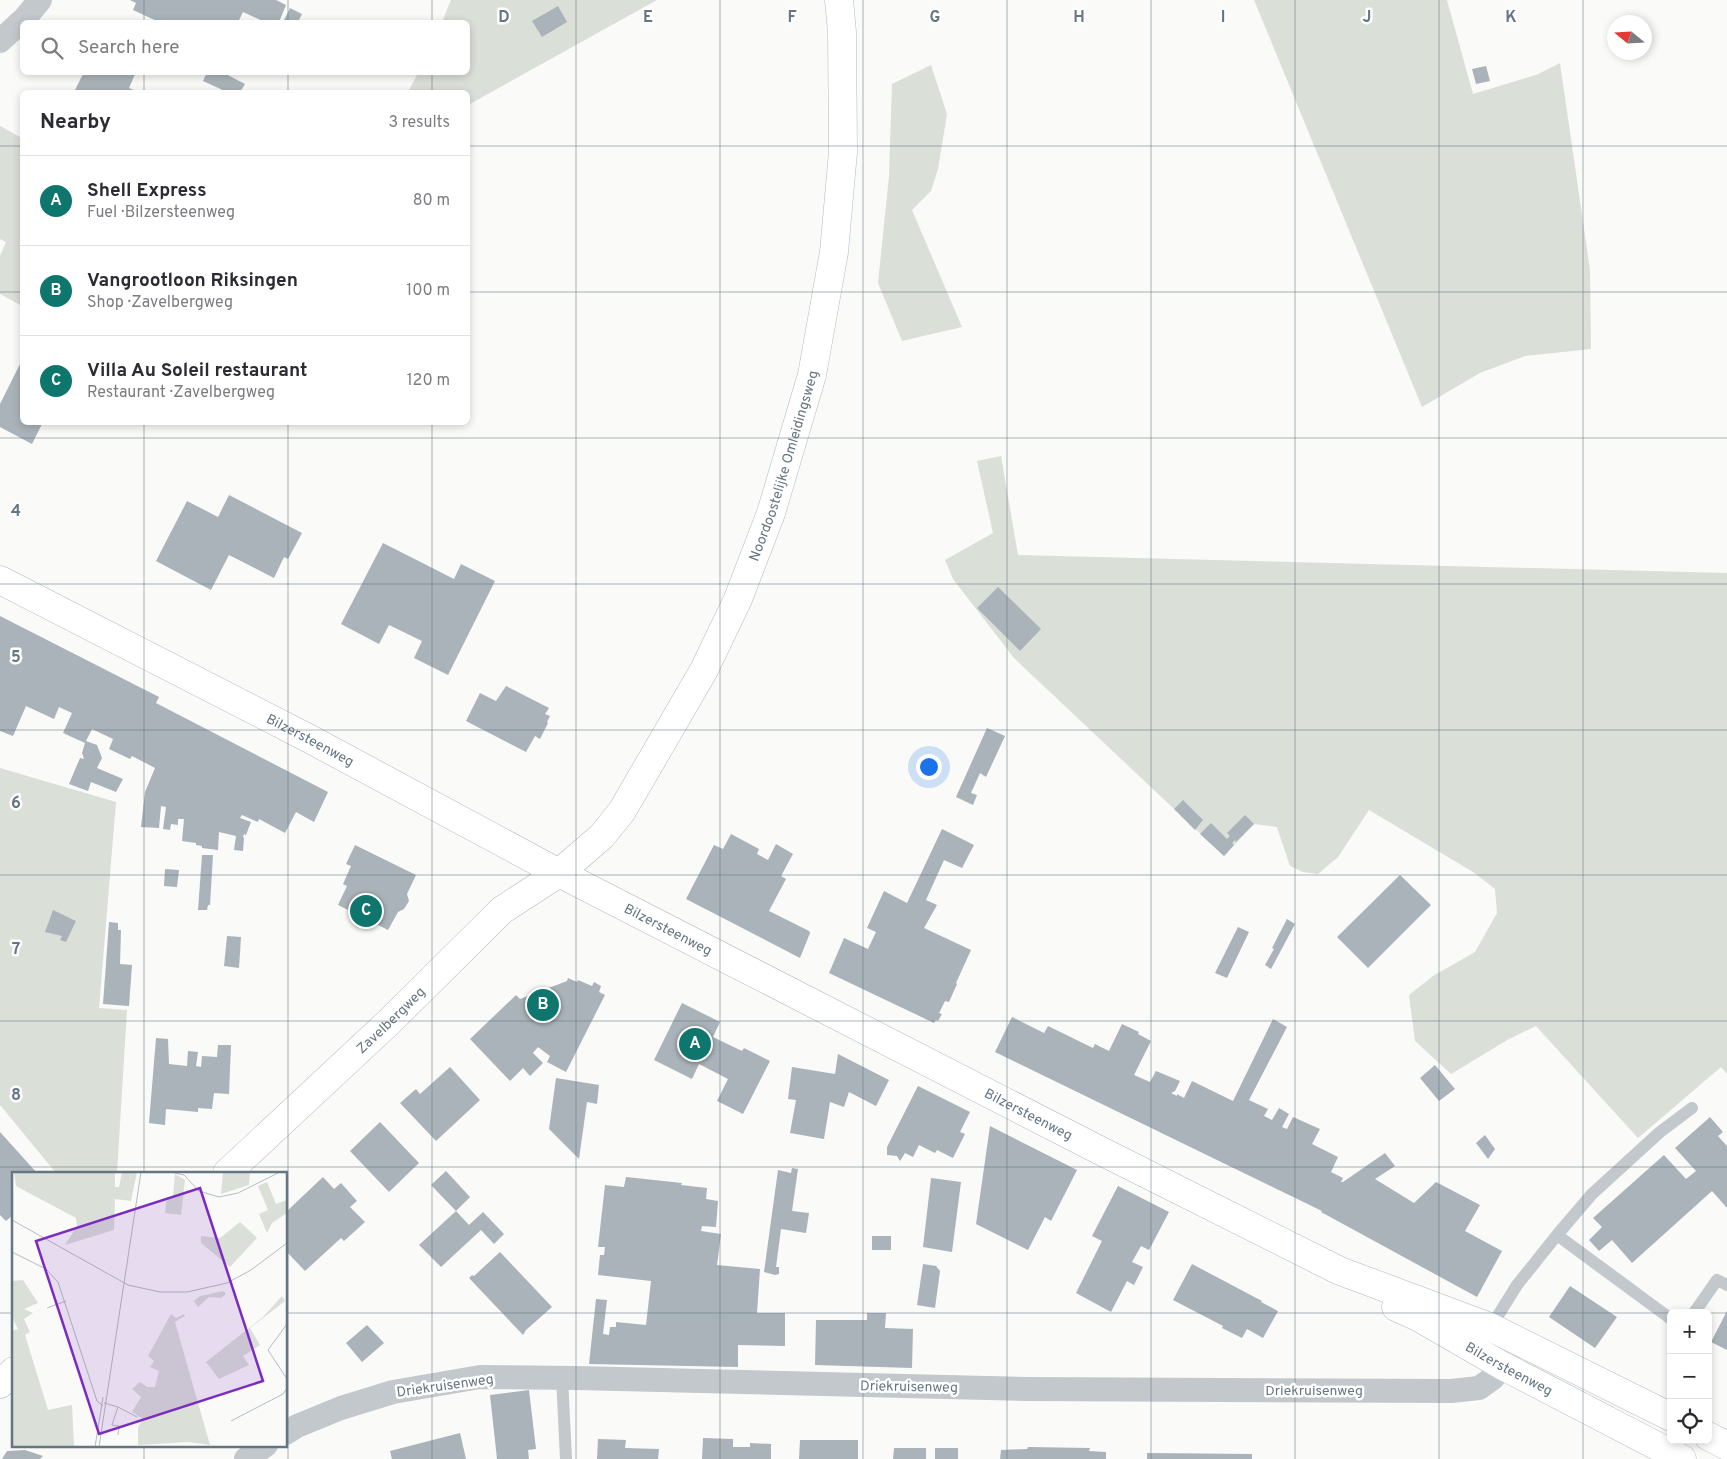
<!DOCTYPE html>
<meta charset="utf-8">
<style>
:root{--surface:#fff;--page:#f2f2f3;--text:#2b2b33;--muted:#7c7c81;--line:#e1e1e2;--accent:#0f766e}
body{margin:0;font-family:Overpass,sans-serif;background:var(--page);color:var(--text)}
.controls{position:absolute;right:15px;bottom:15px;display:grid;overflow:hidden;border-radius:8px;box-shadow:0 2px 8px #0003}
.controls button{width:45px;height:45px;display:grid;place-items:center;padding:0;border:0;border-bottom:1px solid var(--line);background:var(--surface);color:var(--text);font:25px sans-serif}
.compass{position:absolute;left:1607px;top:15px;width:45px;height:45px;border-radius:50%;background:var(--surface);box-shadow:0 2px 8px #0003;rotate:288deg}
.you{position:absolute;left:928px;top:766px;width:18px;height:18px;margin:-12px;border:4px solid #fff;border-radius:50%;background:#1a73e8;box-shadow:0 0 0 8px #1a73e833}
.badge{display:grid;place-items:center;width:32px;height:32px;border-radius:50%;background:var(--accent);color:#fff;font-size:16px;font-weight:700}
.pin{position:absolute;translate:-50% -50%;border:2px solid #fff;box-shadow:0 1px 5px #0006}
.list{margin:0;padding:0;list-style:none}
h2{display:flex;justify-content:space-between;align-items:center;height:65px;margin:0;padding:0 20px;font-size:21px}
h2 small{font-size:16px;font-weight:400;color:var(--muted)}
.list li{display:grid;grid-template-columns:32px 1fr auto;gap:15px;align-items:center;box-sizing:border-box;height:90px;padding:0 20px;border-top:1px solid var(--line)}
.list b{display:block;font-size:19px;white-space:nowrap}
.list p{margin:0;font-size:16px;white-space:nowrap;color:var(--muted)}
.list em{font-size:16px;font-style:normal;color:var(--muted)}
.icon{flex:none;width:28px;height:28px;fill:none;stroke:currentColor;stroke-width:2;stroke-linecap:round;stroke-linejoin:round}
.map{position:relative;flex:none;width:1727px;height:1459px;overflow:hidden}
.search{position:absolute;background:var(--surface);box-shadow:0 2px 8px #0003;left:20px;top:20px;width:450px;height:55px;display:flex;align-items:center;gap:12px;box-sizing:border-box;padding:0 18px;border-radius:8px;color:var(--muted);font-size:19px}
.panel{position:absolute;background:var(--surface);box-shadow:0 2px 8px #0003;left:20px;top:90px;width:450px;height:335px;border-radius:8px}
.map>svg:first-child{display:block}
.green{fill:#dadfd7}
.building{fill:#aab3b9}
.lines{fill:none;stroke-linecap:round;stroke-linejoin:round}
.secondary-casing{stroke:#b3babf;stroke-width:29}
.service{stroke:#c3c8cc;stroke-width:12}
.minor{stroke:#c3c8cc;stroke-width:24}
.secondary{stroke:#fff;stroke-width:28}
.grid{fill:none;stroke:#657683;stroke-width:1;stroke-opacity:0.55}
.labels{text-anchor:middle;stroke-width:5;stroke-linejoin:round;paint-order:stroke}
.street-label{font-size:14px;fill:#657683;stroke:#fff}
.inset-road{fill:none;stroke:#b5bdc2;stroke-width:1}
.view{fill:#7b2cbf;fill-opacity:0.15;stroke:#7b2cbf;stroke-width:2.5}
.inset-edge{fill:none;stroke:#657683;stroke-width:2.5}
.grid-label{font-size:16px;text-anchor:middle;font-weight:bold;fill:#657683;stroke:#fff;stroke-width:5;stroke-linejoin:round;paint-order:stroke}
</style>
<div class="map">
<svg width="1727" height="1459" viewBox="0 0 1727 1459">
<rect width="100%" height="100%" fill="#fafaf8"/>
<path class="green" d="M451,0h206l-189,105v-13h-60l10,-19 50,-1v-50h-26z
M1254,0h193l26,94 63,-19 24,-12 30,207 1,79 -66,7 -45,17 -58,34z
M931,65l16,49 -9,55 -7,22 -19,19 50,117 -60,14 -24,-58 11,-107 3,-92z
M0,126l22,12v168l-22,-12v-38l6,-14 -6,-3z
M1001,456l17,99 709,18v501l-6,-7 -83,71 -102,-112 -27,13 -58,35 -36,-33 -6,-46 24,-19 42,-24 22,-39 -2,-24 -22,-17 -104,-62 -31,47 -20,17 -15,-2 -13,-6 -13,-39 -23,-3 -30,32 -210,-198 -61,-79 -8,-19 48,-27 -16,-72z
M0,768l116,34 -17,206 28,2 -10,163h-61l-56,-68z"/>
<path class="building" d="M130,0h146l10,5 -7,17h-14l-22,-10 -5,10h-79l-26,-12 3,-7z
M558,6l9,16 -25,15 -10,-16z
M290,8l12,6 -4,8h-15z
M1486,66l4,15 -14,3 -4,-15z
M84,72h52l-7,16 9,4h-64z
M207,72h15l23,12 -5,8h-13l-24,-11z
M22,360v62h21l-11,22 -32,-17v-23z
M229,495l73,38 -14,26 -4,-2 -10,21 -45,-23 -18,35 -55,-29 31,-60 31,16z
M383,543l71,36 7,-15 34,17 -47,94 -34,-17 8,-17 -33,-16 -10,19 -38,-20z
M998,587l43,42 -21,22 -43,-43z
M0,616l159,81 -3,6 172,89 -14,30 -18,-10 -11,21 -26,-14 -1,3 -16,-7 -2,3 11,4 -5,13 -2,-1 -1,3 1,1 -1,13 -9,-1 2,-14 -17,-4 -1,18 -16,-2v-2l-6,-1v-2l-14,-2 2,-22h-6v6l-7,-1 -1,6 -7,-1 3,-22 -5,-1 -2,22 -18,-1 4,-35 10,-24 -23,-12 -2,3 -21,-10 4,-10 -21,-10 -6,12 11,4 5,13 -5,10 26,11 -7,13 -25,-10 -3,9 -19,-7 11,-26 4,1 -2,-6 3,-10 -22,-10 9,-20 -13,-6 -5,12 -28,-13 -13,30 -13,-5z
M506,686l43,22 -4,6 5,2 -3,6 1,1 -8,16 -5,-3 -9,16 -60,-31 14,-28 16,8z
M987,728l18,8 -19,41 -6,-4 -9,20 6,2 -4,10 -17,-8z
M1183,800l20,20 -8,10 -21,-21z
M1245,815l9,9 -18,18 -1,-2 -3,3 2,2 -10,11 -24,-22 11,-11 16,16 3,-3 -3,-3z
M942,829l32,16 -12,23 -18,-8 -18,40 11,5 -13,23 47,22 -15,33 1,1 -8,18 -4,-1 -6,12 3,1 -4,7 -2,-1 -2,3 -105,-50 15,-35 24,11 8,-17 -9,-4 17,-37 23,12z
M731,834l28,15 -2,5 11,6 8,-16 17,10 -12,22 5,3 -17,32 40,20 1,2 -10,25 -114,-59 28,-54 9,4z
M355,845l61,30 -9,19 2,7 -5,8 -6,3 -10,18 -50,-25 9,-19 -4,-2 8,-18 -5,-2z
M202,855h11l-3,50h-2l-1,5h-9z
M165,869l14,1 -2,17 -13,-1z
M1400,875l31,30 -63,63 -31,-31z
M53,910l23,11 -10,21 -6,-2 2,-4 -17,-4z
M1287,919l8,5 -24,45 -6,-4 9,-16 -2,-1z
M109,922l9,1v7h3l-1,34 12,1 -3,41 -26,-2z
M1238,927l11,5 -22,46 -12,-5z
M227,936l14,1 -2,31 -15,-2z
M568,978l9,4 1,-2 14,6 2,-4 7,4 -2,6 6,3 -39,77 -19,-10 3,-6 -12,-9 -5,6 10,10 -13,13 -7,-8 -13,13 -40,-42 46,-44 4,4 47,-18z
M682,1003l38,19 -7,15 29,14 2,-3 26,13 -27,53 -26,-13 11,-22 -29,-15 -7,15 -38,-19z
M1012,1017l32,16 4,-7 45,22 2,-4 14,7 13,-27 17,8 -1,2 13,7 -17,34 16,7 6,-11 24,10 -5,10 -4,2 6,3v-2l7,4 8,-17 41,20 40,-82 14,8 -38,73 19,9 -4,7 8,4 7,-12 10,6 -7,13 5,2 6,-12 27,12 -8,15 26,13 -7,15 12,6 -2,4h2l42,-29 10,13 -20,13 39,24 22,-21 44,23 -15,26 37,20 -25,46 -156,-85 1,-1 -327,-159z
M156,1038l12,1 1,25 18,2 1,-15 10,1 -2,14 5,1 1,-11 15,1 1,-12h13l-2,49 -15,-1 -2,16 -14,-1v4l-32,-3 -1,16 -16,-2z
M838,1054l51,26 -13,26 -27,-14 -5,15 -14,-5 -6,37 -34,-6 6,-33 -8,-1 4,-32 43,7z
M1435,1065l20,24 -16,12 -19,-23z
M450,1067l30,33 -44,41 -36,-38 16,-14 4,5z
M556,1078l43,7 -2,19 -10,-2 -8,57 -30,-30z
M918,1086l52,26 -10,20 5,2 -12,24 -16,-8 -2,3 -16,-8 -6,12 -8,-4 -5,8 -3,-5 -10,-1v-8z
M1710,1117l13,15 -5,4 9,10v62l-15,-17 -80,72 -20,-23 -13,11 -10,-11 13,-13 -9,-9 71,-63 22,24 10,-8 -21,-23z
M380,1122l39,41 -30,29 -39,-41z
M990,1126l87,44 -26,51 -6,-4 -17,33 -52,-26z
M0,1132l37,41h-23v41l-8,7 -6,-6z
M1485,1135l10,14 -7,10 -12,-16z
M792,1168l6,1 -6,42 17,2 -3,20 -25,-4 -5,38h3v7l-4,1 -11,-3 14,-102 13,3z
M446,1171l24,26 -14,14 13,14 14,-13 21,22 -10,10 -13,-14 -40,37 -22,-22 37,-34 -25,-26z
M323,1177l11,12 7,-6 16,18 -7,6 15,15 -21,19 -3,-3 -36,33 -19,-20v-39z
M626,1177l56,6 -1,2 26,3 -1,11 12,2 -2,26 -14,-1 -1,5 20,3 -4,31 43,4 -3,44h28v33l-47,-1v22l-149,-3 7,-65 11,1 -4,34 6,1 1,-8h6v-5l30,3 5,-44 -53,-6 2,-20h4l1,-8h-7l7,-62 19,2z
M931,1178l30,4 -9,70 -29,-5z
M1118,1186l51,26 -20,38 -8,-4 -9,16 11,5 -9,18 -7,-4 -16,31 -35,-19 26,-52 -10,-5z
M872,1236h19v14h-19z
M500,1252l52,55 -26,23 -3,5 -54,-57 3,-3 2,1z
M923,1264l13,2 4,5 -5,37 -18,-3z
M1192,1264l70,37 -1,1 17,9 -15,27 -16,-9 -5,9 -20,-10 1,-2 -50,-26z
M1570,1286l47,31 -22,31 -46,-31z
M1727,1311v39l-16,-8z
M867,1313h19l-1,15 28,1 -1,39 -97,-3 1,-45h51z
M367,1325l17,18 -22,19 -16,-19z
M529,1390l7,59 -8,1 1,9h-32l-7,-64z
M460,1433l6,26h-74l-2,-8z
M703,1438l30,1v8h17v-4l21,1v15h-69z
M598,1439l28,1 -1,8 34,1 -1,10h-61z
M800,1440h58v19h-59z
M1028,1447l62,1 -1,3 17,1v7h-106l1,-9 26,-1z
M894,1448h32v11h-33z
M935,1448h23v11h-23z
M25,1450l18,6 -3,3h-38l5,-8z
M1147,1453l105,1v5h-105z"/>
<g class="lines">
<g class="secondary-casing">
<g id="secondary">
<path id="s1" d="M0,580l308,158 251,135 542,278 239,120 150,56 181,90"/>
<path id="s2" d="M227,1173l162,-151 113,-112 57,-37 43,-37 20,-25 82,-141 34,-71 33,-86 41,-138 22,-123 9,-100 -1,-120 -3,-32"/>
<path id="s3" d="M1396,1307l22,10 83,48 181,94"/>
<path d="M0,1384l14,-13"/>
<path d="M1708,1436l19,10"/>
</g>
</g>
<path class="service" d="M1557,1235l35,-41 68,-62 32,-24
M1694,1313l23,-33 10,5
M1489,1330l28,-45 40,-50 114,84
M562,1377l4,82"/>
<path class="minor" d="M0,41l25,-23 15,-18
M286,1433l11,-7 44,-18 52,-16 87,-15 96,1 451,11 424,2 28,-3 14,-10 25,-38
M246,1459l20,-14"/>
<use href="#secondary" class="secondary"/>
</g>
<path class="grid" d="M144,0v22M288,0v22M432,0v22M576,0v1459M720,0v1459M863,0v1459M1007,0v1459M1151,0v1459M1295,0v1459M1439,0v1459M1583,0v1459M144,72v20M288,72v20M432,72v20M0,146h22M468,146h1259M0,292h22M468,292h1259M144,422v751M288,422v1037M432,422v1037M0,438h1727M0,584h1727M0,730h1727M0,875h1727M0,1021h1727M0,1167h1727M0,1313h14M286,1313h1385M1708,1313h19M144,1445v14"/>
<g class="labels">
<g class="street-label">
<text dy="5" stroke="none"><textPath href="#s2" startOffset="920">Noordoostelijke Omleidingsweg</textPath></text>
<text dy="5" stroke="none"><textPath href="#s1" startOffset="349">Bilzersteenweg</textPath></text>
<text dy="5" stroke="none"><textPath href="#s1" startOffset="754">Bilzersteenweg</textPath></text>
<text dy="5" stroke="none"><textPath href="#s2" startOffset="224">Zavelbergweg</textPath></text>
<text dy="5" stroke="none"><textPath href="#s1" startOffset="1159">Bilzersteenweg</textPath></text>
<text dy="5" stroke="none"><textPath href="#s3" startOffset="129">Bilzersteenweg</textPath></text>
<text transform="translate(445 1385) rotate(-8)" y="5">Driekruisenweg</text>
<text transform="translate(909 1386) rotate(1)" y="5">Driekruisenweg</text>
<text x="1314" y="1395">Driekruisenweg</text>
</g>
</g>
<g transform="translate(12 1172)">
<rect width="275" height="275" fill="#fafaf8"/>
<path d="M2,0h101v15h4l3,-15h15l-6,29 -16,-2 -1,31 -49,15 12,-19 -1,-8 -60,-32zM211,0h27l-1,13 -28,9zM163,2l10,6 -4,35 -16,-2 2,-16h6zM255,10l9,22 11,-4v13l-15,10 -5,10 -8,-19 9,-4 -10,-24zM228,50l17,16 -27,29 -29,-24v-7l19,2zM11,108l15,23 -14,6 9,4 -9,6 6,13 -5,3 23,75 24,-5 2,42h-62v-116l6,-2 -6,-12v-36zM211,119l3,3 -5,4 -12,-1 -11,10 -4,-6 6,-5zM270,124l3,5 -35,27 10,17 -17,11 6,9 -30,14 -13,-17 57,-45zM159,142l5,4 8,-4 1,2 -10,6 35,123 -22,-3 -50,3v-18l5,-8 -11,-7 9,-15 -9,-8 8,-7 7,5h8l4,-16 -9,-4 4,-6 -6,-5z" fill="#dadfd7"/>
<path class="inset-road" d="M159,0l13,3 15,16 20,6 19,-4 42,-21M0,48l116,65 32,7h27l40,-9 24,-13 36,-27M0,80l34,17 12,13 39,119 6,5M35,136l19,-7M275,152l-19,26 19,29M92,231l14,4 -6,18 7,1 -1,9M106,235l19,10M219,249l52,-27 4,-6M83,275l8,-50M87,275l42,-275"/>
<path class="view" d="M188,16l63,193 -164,53 -63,-193z"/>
<rect width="275" height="275" class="inset-edge"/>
</g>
<g class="grid-label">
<text x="504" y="22">D</text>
<text x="648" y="22">E</text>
<text x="792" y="22">F</text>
<text x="935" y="22">G</text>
<text x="1079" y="22">H</text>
<text x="1223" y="22">I</text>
<text x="1367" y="22">J</text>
<text x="1511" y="22">K</text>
<text x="16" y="516">4</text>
<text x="16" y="662">5</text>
<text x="16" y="808">6</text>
<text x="16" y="954">7</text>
<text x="16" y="1100">8</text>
</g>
</svg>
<div class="controls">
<button>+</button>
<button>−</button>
<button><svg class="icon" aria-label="locate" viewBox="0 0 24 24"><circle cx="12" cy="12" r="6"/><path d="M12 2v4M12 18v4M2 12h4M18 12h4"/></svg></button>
</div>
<svg class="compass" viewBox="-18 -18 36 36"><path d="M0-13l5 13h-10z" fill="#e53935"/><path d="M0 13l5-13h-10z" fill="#7c7c81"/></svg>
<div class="you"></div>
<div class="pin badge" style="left:695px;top:1044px">A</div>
<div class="pin badge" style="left:543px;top:1005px">B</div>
<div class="pin badge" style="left:366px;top:911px">C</div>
<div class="search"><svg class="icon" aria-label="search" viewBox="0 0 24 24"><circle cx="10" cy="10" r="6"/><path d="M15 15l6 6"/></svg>Search here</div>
<section class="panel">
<h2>Nearby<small>3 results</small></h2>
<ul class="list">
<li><span class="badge">A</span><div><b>Shell Express</b><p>Fuel · Bilzersteenweg</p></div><em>80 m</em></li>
<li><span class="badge">B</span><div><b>Vangrootloon Riksingen</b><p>Shop · Zavelbergweg</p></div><em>100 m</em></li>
<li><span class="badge">C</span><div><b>Villa Au Soleil restaurant</b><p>Restaurant · Zavelbergweg</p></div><em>120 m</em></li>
</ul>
</section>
</div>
